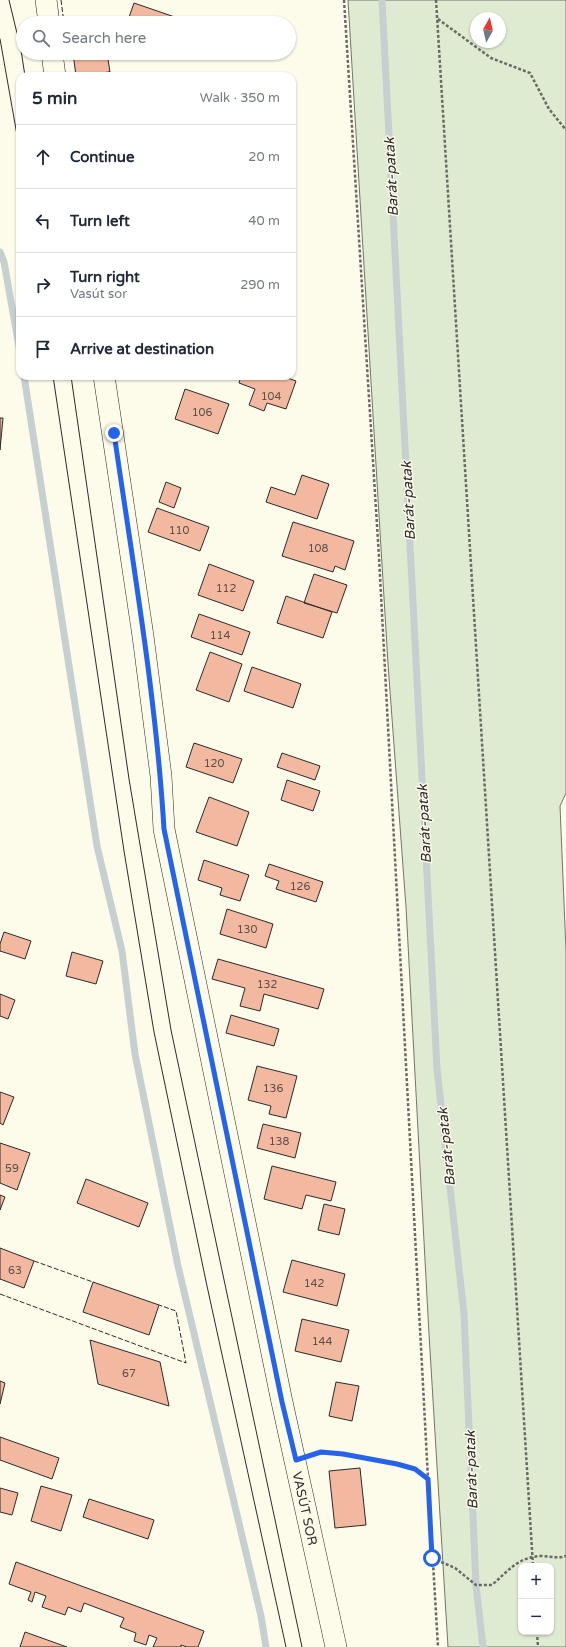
<!DOCTYPE html>
<meta charset="utf-8">
<style>
:root{--surface:#fff;--page:#f6f6f7;--text:#1f2937;--muted:#747a83;--line:#e0e1e3}
body{margin:0;font-family:"Varela Round",sans-serif;background:var(--page);color:var(--text)}
.controls{position:absolute;right:12px;bottom:12px;display:grid;overflow:hidden;border-radius:8px;box-shadow:0 1px 3px #0004}
.controls button{width:36px;height:36px;display:grid;place-items:center;padding:0;border:0;border-bottom:1px solid var(--line);background:var(--surface);color:var(--text);font:20px sans-serif}
.compass{position:absolute;left:470px;top:12px;width:36px;height:36px;border-radius:50%;background:var(--surface);box-shadow:0 1px 3px #0004;rotate:8deg}
.stop{position:absolute;width:12px;height:12px;margin:-9px;border:3px solid #2563eb;border-radius:50%;background:#fff}
.stop.end{background:#2563eb;border-color:#fff;box-shadow:0 1px 4px #0008}
.list{margin:0;padding:0;list-style:none}
h2{display:flex;justify-content:space-between;align-items:center;height:52px;margin:0;padding:0 16px;font-size:17px}
h2 small{font-size:13px;font-weight:400;color:var(--muted)}
.list li{display:grid;grid-template-columns:26px 1fr auto;gap:12px;align-items:center;box-sizing:border-box;height:64px;padding:0 16px;border-top:1px solid var(--line)}
.list b{display:block;font-size:15px;white-space:nowrap}
.list p{margin:0;font-size:13px;white-space:nowrap;color:var(--muted)}
.list em{font-size:13px;font-style:normal;color:var(--muted)}
.icon{flex:none;width:22px;height:22px;fill:none;stroke:currentColor;stroke-width:2;stroke-linecap:round;stroke-linejoin:round}
.map{position:relative;flex:none;width:566px;height:1647px;overflow:hidden}
.search{position:absolute;background:var(--surface);box-shadow:0 1px 3px #0004;left:16px;top:16px;width:280px;height:44px;display:flex;align-items:center;gap:10px;box-sizing:border-box;padding:0 14px;border-radius:22px;color:var(--muted);font-size:15px}
.panel{position:absolute;background:var(--surface);box-shadow:0 1px 3px #0004;left:16px;top:72px;width:280px;height:308px;border-radius:12px}
.map>svg:first-child{display:block}
.green{fill:#deebd1;stroke:#74746e;fill-rule:evenodd}
.lines{fill:none;stroke-linecap:round;stroke-linejoin:round}
.stream{stroke:#c7d0d0;stroke-width:7}
.building{fill:#f2b8a0;stroke:#2b2b2b}
.street-casing{stroke:#2b2b2b;stroke-width:22}
.path{stroke:#6a6964;stroke-width:2.5;stroke-dasharray:3 2;stroke-linecap:butt}
.street{stroke:#fdfbea;stroke-width:21}
.tram{stroke:#2b2b2b;stroke-width:1}
.fence{stroke:#2b2b2b;stroke-width:1;stroke-dasharray:5 2;stroke-linecap:butt}
.route{stroke:#2563eb;stroke-width:5}
.labels{text-anchor:middle;stroke-width:3;stroke-linejoin:round;paint-order:stroke}
.number-label{font-size:11px;fill:#5d4e48}
.street-label{font-size:13px;fill:#2b2b2b;stroke:#fdfbea}
.water-label{font-size:14px;font-style:italic;fill:#2b2b2b;stroke:#fdfbea}
</style>
<div class="map">
<svg width="566" height="1647" viewBox="0 0 566 1647">
<rect width="100%" height="100%" fill="#fdfbea"/>
<path class="green" d="M348,0h218v793l-6,13 6,145v696h-118l-19,-313 -23,-427 -18,-243zM476,18h24v24h-24zM521,1566h30v66h-30z"/>
<g class="lines">
<path class="stream" d="M382,0l55,1069 27,245 12,271 7,62
M0,252l4,10 16,90
M24,376l73,470 25,105 13,103 43,212 83,350 5,31"/>
</g>
<path class="building" d="M134,3l58,20h-65z
M73,53h34l3,19 -34,4z
M110,72l1,4h-35z
M241,376h41l14,5 -10,28 -19,-6 -3,8 -15,-6 6,-16 -16,-6z
M185,389l44,15 -11,30 -43,-15z
M0,418h3l-3,32z
M302,475l27,9 -12,35 -51,-17 5,-15 24,8z
M166,482l15,6 -7,20 -15,-6z
M157,508l52,19 -9,24 -52,-19z
M293,522l61,19 -9,29 -10,-4 -2,6 -51,-16z
M209,564l45,17 -11,30 -45,-16z
M314,574l33,11 -10,28 -33,-10z
M286,596l46,16 -9,26 -46,-15z
M199,614l51,18 -8,23 -51,-18z
M210,652l32,12 -13,38 -33,-12z
M252,667l49,17 -8,24 -49,-17z
M194,743l48,16 -9,24 -47,-16z
M282,753l38,13 -5,14 -38,-13z
M287,780l33,11 -7,20 -32,-11z
M209,797l40,15 -12,34 -41,-14z
M204,860l45,15 -9,26 -20,-6 2,-7 -24,-8z
M269,864l54,18 -7,20 -40,-13 3,-8 -14,-5z
M227,909l46,15 -7,24 -46,-14z
M4,932l27,9 -6,18 -25,-8v-7z
M72,952l31,9 -7,23 -30,-8z
M218,959l106,30 -6,20 -54,-15 -4,17 -20,-5 5,-18 -33,-9z
M0,994l15,6 -7,19 -8,-3z
M231,1015l48,14 -5,17 -48,-13z
M257,1066l40,10 -11,42 -17,-4 2,-8 -23,-6z
M0,1092l14,5 -11,28 -3,-2z
M263,1124l38,9 -6,25 -38,-10z
M0,1143l30,10 -13,37 -17,-7z
M272,1166l64,16 -5,19 -25,-6 -4,14 -38,-10z
M86,1179l62,24 -9,24 -62,-24z
M0,1195l5,2 -5,13z
M324,1204l21,5 -6,26 -21,-5z
M0,1248l34,13 -10,27 -24,-9z
M292,1260l53,14 -8,32 -54,-14z
M93,1282l66,23 -10,30 -66,-23z
M302,1319l47,11 -8,32 -46,-11z
M90,1340l70,22 9,44 -71,-22z
M0,1381l5,2 -5,21z
M336,1382l23,4 -7,35 -23,-5z
M0,1437l59,21 -7,21 -52,-19z
M360,1468l6,57 -31,3 -6,-57z
M41,1486l31,9 -11,36 -30,-10z
M0,1488l18,5 -6,22 -12,-3z
M89,1499l65,21 -6,19 -65,-22z
M16,1562l188,69 -6,16h-11l-6,-2v2h-28l4,-9 -8,-3 -3,10 -12,-4 2,-8 -16,-6 4,-9 -40,-15 -3,9 -13,-5 -3,8 -23,-8 4,-11 -11,-4 -3,10 -4,-2 3,-8 -22,-8z
M25,1632l42,15h-47z"/>
<g class="lines">
<g class="street-casing">
<g id="street">
<path d="M46,0l3,23"/>
<path d="M52,53l3,23"/>
<path id="s1" d="M104,376l39,260 18,140 3,53 118,573 54,245"/>
</g>
</g>
<path class="path" d="M344,0l35,557 49,922 10,168
M436,0l97,1566
M438,19l53,39 39,15 19,36 17,21
M316,1454c12,-4 87,9 99,15 5,2 9,7 12,10
M432,1558l23,10 21,17h16c16,-14 26,-28 49,-29 9,0 17,3 25,0
M537,1632l1,15"/>
<use href="#street" class="street"/>
<path class="tram" d="M9,0l12,50 4,26
M0,39l20,113
M53,376l71,475 30,181 53,254 79,361
M71,376l58,403 42,251 131,617"/>
<path class="fence" d="M61,0l3,23
M34,1261l59,21
M0,1294l186,69 -10,-52 -17,-6"/>
</g>
<g class="lines">
<path class="route" d="M114,433c19,132 42,263 50,396l118,573 14,58 25,-8 22,2 54,10 18,5 13,10 4,79"/>
</g>
<g class="labels">
<g class="number-label">
<text x="271" y="400">104</text>
<text x="202" y="416">106</text>
<text x="179" y="534">110</text>
<text x="318" y="552">108</text>
<text x="226" y="592">112</text>
<text x="220" y="639">114</text>
<text x="214" y="767">120</text>
<text x="300" y="890">126</text>
<text x="247" y="933">130</text>
<text x="267" y="988">132</text>
<text x="273" y="1092">136</text>
<text x="279" y="1145">138</text>
<text x="12" y="1172">59</text>
<text x="15" y="1274">63</text>
<text x="314" y="1287">142</text>
<text x="322" y="1345">144</text>
<text x="129" y="1377">67</text>
</g>
<g class="street-label">
<text dy="5" stroke="none"><textPath href="#s1" startOffset="1151">VASÚT SOR</textPath></text>
</g>
<g class="water-label">
<text transform="translate(391 177) rotate(-93)" y="5">Barát-patak</text>
<text transform="translate(408 501) rotate(-93)" y="5">Barát-patak</text>
<text transform="translate(424 824) rotate(-93)" y="5">Barát-patak</text>
<text transform="translate(446 1147) rotate(-96)" y="5">Barát-patak</text>
<text transform="translate(471 1470) rotate(-92)" y="5">Barát-patak</text>
</g>
</g>
</svg>
<div class="controls">
<button>+</button>
<button>−</button>
</div>
<svg class="compass" viewBox="-18 -18 36 36"><path d="M0-13l5 13h-10z" fill="#e53935"/><path d="M0 13l5-13h-10z" fill="#747a83"/></svg>
<div class="stop" style="left:432px;top:1558px"></div>
<div class="stop end" style="left:114px;top:433px"></div>
<div class="search"><svg class="icon" aria-label="search" viewBox="0 0 24 24"><circle cx="10" cy="10" r="6"/><path d="M15 15l6 6"/></svg>Search here</div>
<section class="panel">
<h2>5 min<small>Walk · 350 m</small></h2>
<ul class="list">
<li><svg class="icon" aria-label="ahead" viewBox="0 0 24 24"><path d="M12 20V5M6 11l6-6 6 6"/></svg><div><b>Continue</b></div><em>20 m</em></li>
<li><svg class="icon" aria-label="left" viewBox="0 0 24 24"><path d="M17 20v-9H6M10 6l-5 5 5 5"/></svg><div><b>Turn left</b></div><em>40 m</em></li>
<li><svg class="icon" aria-label="right" viewBox="0 0 24 24"><path d="M7 20v-9h11M14 6l5 5-5 5"/></svg><div><b>Turn right</b><p>Vasút sor</p></div><em>290 m</em></li>
<li><svg class="icon" aria-label="arrive" viewBox="0 0 24 24"><path d="M6 21V4h12l-3 4 3 4H6"/></svg><div><b>Arrive at destination</b></div></li>
</ul>
</section>
</div>
